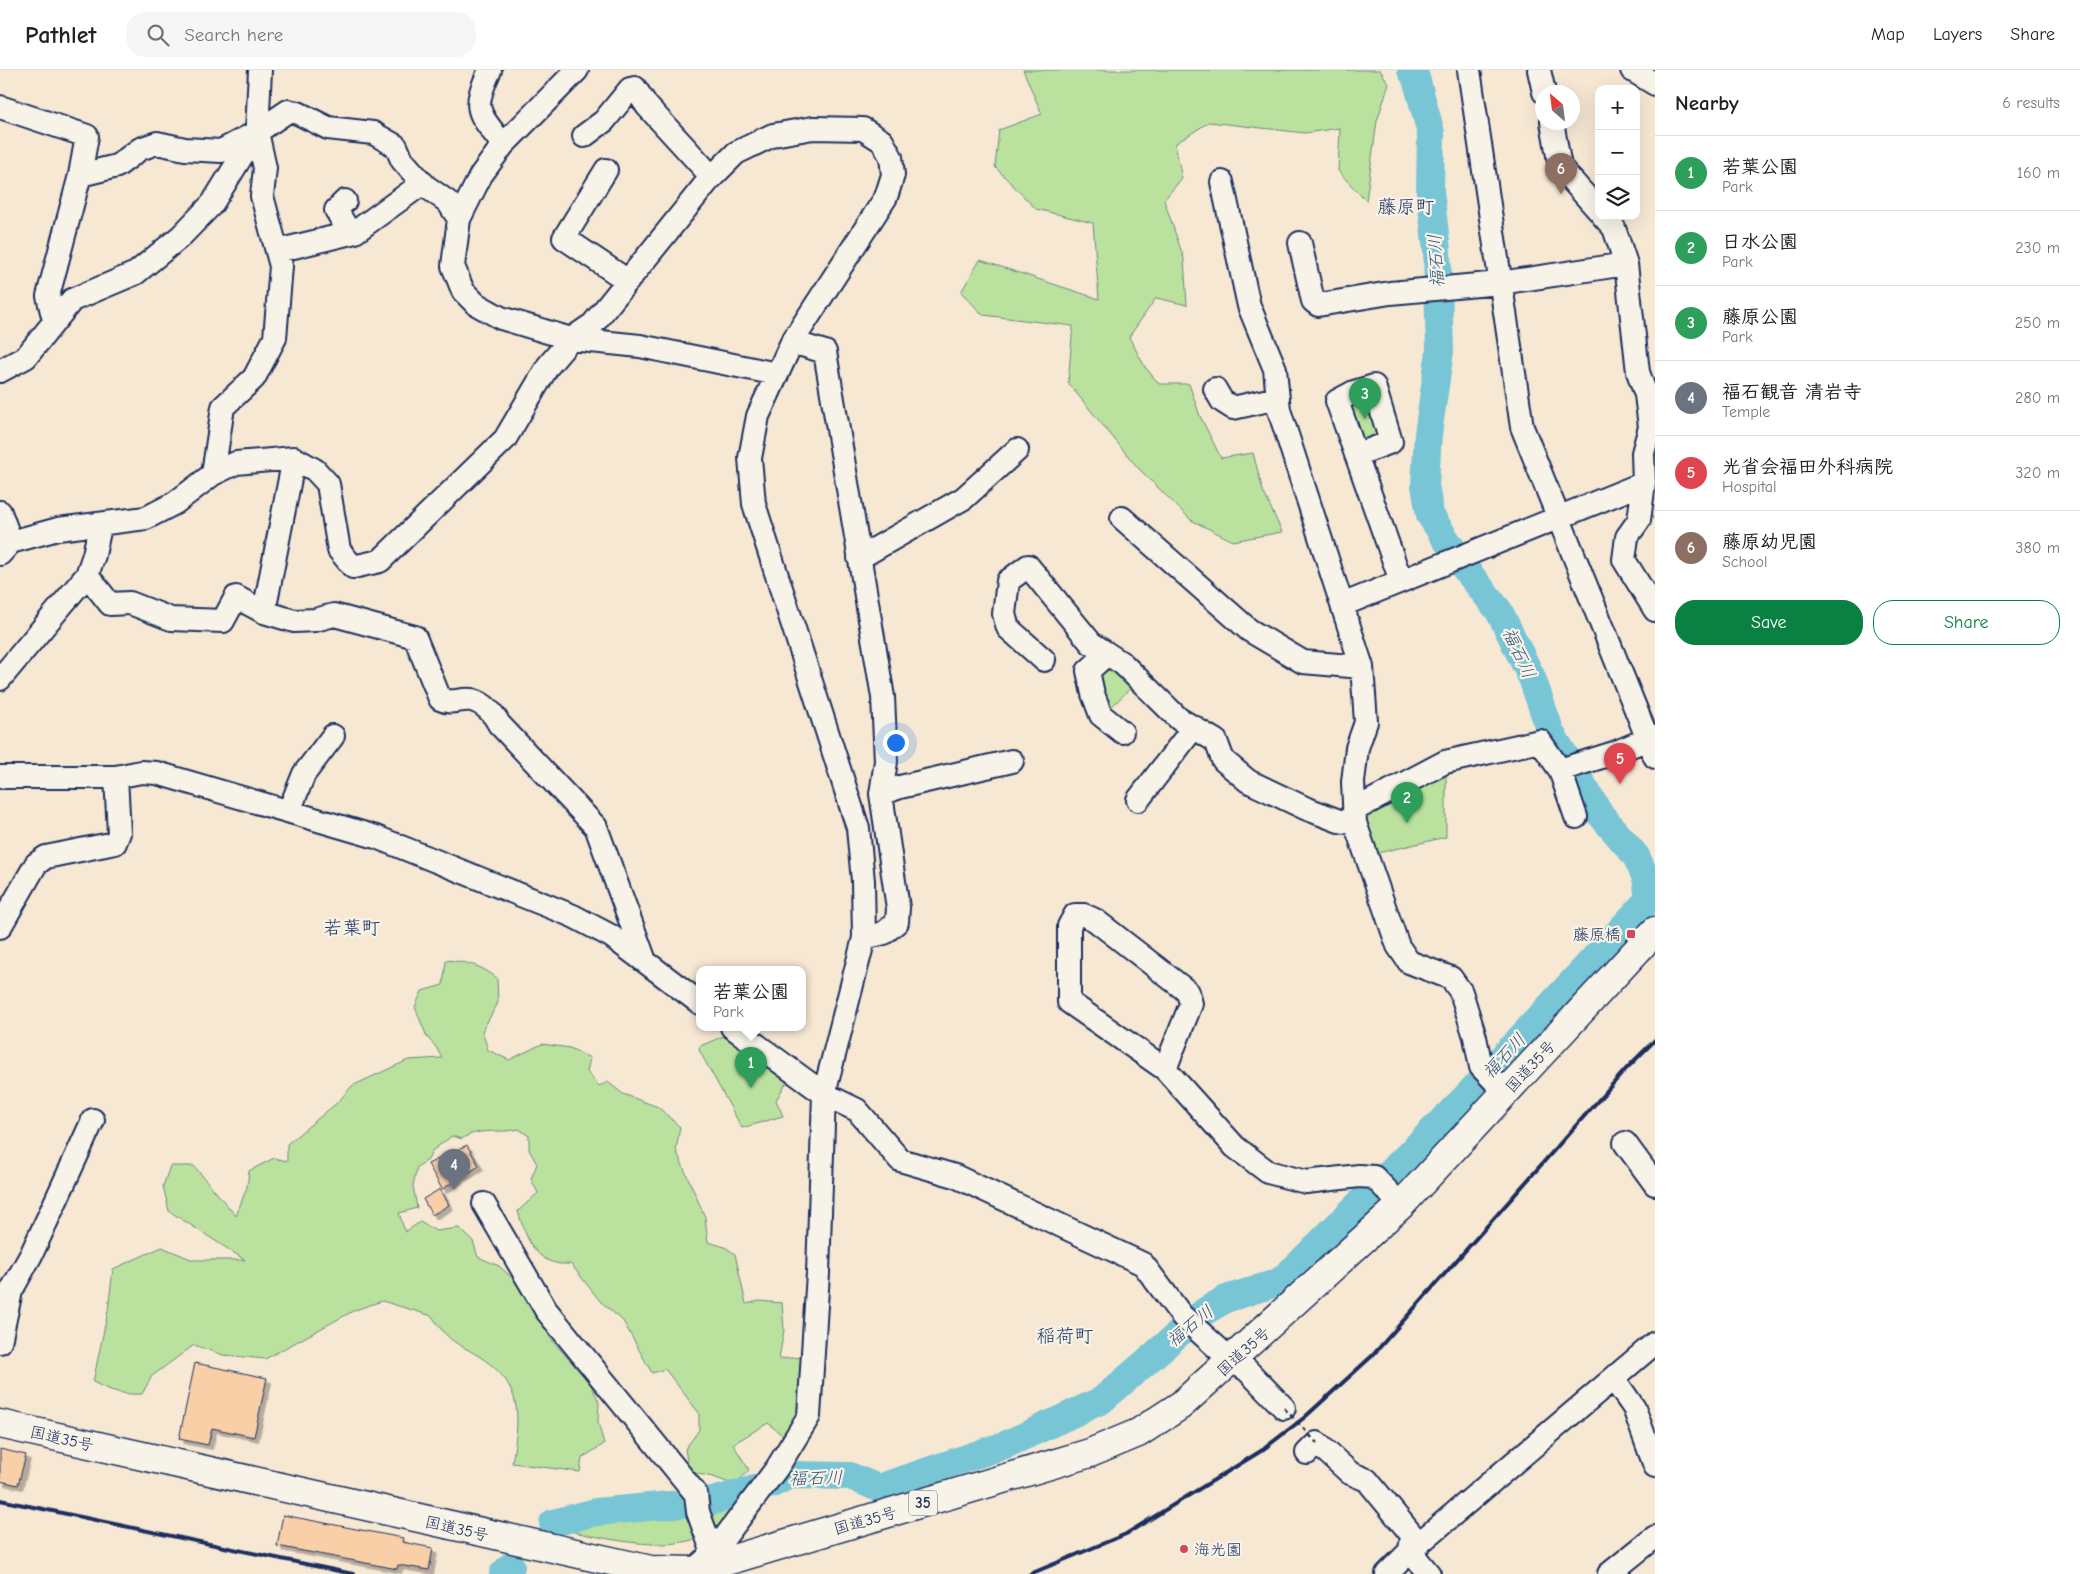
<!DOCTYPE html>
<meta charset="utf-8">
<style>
:root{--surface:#fff;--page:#f6f6f6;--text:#202124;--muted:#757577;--line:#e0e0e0;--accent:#0b8043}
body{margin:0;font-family:"Comic Neue","Klee One",sans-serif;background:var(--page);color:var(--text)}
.controls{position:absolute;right:15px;top:15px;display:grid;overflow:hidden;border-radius:10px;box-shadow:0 5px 20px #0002}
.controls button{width:45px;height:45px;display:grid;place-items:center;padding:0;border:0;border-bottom:1px solid var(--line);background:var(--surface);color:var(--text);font:25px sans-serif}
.compass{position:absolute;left:1535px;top:15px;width:45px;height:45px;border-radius:50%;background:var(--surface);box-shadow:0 5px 20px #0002;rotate:332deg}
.you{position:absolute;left:895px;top:672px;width:18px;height:18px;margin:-12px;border:4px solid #fff;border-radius:50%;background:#1a73e8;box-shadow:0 0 0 8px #1a73e833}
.badge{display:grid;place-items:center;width:32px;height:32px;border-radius:50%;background:var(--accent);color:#fff;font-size:16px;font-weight:700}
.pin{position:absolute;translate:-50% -41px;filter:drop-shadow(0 1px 2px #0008)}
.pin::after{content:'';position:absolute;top:26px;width:18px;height:15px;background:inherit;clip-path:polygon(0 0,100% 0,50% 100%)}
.popup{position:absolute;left:696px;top:896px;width:110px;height:65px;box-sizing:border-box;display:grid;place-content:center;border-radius:10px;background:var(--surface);filter:drop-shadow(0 1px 4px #0005);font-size:16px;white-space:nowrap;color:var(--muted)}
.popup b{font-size:19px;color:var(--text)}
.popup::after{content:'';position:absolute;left:50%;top:100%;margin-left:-10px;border:10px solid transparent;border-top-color:var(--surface)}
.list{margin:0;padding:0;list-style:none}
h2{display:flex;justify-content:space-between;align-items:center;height:65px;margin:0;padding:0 20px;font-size:21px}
h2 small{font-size:16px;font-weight:400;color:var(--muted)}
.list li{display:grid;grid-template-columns:32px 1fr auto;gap:15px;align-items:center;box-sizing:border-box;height:75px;padding:0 20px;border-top:1px solid var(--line)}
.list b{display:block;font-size:19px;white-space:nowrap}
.list p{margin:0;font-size:16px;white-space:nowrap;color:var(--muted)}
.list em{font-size:16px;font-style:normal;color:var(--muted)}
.actions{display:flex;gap:10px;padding:15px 20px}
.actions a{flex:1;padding:11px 0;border:1px solid var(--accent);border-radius:20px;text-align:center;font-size:18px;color:var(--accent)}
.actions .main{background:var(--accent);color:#fff}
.icon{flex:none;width:28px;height:28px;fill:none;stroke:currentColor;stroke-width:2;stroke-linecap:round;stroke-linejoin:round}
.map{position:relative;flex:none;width:1655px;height:1504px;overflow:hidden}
header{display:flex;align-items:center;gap:30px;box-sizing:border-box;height:70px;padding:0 25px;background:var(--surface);border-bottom:1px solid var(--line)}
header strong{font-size:24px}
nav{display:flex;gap:28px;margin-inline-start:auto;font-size:18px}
.search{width:350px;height:45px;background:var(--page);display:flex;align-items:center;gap:12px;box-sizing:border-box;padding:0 18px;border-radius:20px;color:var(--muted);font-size:19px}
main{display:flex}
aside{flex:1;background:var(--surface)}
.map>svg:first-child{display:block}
.green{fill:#bae29e;stroke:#6a887e}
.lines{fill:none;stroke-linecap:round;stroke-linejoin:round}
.river{stroke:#78c5d6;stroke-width:28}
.building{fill:#f8cfa7;stroke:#1b2f5e;filter:url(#shadow)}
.minor-casing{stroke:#1b2f5e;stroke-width:26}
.highway-casing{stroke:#1b2f5e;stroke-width:31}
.minor{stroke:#f7f3e8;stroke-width:22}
.highway{stroke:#f7f3e8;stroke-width:28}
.rail{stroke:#1b2f5e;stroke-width:4}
.path-bridge{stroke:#1b2f5e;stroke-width:2.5;stroke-dasharray:5 4;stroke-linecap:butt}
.poi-dot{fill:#d1495b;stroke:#f7f3e8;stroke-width:2}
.labels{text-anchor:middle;stroke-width:4.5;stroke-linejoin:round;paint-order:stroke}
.shield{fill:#f7f3e8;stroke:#5d6a87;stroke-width:1}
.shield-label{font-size:15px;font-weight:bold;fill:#1b2f5e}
.poi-label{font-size:16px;fill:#1b2f5e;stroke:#f7f3e8;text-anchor:end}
.street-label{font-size:16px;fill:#1b2f5e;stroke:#f7f3e8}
.water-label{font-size:18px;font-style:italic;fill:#32547c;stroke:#f7f3e8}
.quarter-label{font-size:19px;fill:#1b2f5e;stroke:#f7f3e8}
</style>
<header>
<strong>Pathlet</strong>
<div class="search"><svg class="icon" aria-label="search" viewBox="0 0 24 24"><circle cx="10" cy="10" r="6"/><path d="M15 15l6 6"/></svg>Search here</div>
<nav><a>Map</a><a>Layers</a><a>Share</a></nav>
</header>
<main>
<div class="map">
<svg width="1655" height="1504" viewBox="0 0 1655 1504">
<defs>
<filter id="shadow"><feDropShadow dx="4.5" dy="4.5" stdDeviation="0" flood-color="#0004"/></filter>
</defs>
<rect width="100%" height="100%" fill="#f7e8d4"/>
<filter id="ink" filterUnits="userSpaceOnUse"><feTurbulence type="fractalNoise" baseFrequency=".02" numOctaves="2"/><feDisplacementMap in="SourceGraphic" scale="10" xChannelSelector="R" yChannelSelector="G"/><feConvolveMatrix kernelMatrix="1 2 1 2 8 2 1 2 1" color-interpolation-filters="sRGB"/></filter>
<g filter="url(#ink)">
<path class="green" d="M1023,0h357l9,14 -12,37 -11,80 -28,-30 2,-43 -35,5 -96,-11 -34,22 7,34 -18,22 20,59 3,46 -31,-7 -27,39 16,30 14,17h30l11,32 21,42 32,-5 10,38 19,41 -49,9 -42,-21 -53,-52 -70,-85 5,-57 -90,-11 -22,-23 19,-32 119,39 -6,-76 -57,-14 -41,-42 4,-37 43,-16z
M1367,323l19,42 -27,10 -17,-43z
M1110,591l25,23 -28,27 -13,-37z
M1446,698v69l-68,16 -15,-44z
M446,890c20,2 35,5 51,18l1,25 -16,28 6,19 21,10 33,-16 28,4 20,10 -3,14 12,14 9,-4 15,12 35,13 22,20 -4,23 29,67 3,25 17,5 10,7 11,50 13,-3 23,2 2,27 -5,29 24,-2 1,57 -22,21 -14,-12 -35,21 16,26 -14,15 -22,-8 -24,-5 -4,-23 14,-19v-17l-34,-44 -13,4 -29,-52 -23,-20 -29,-37c-35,3 -45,-25 -53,-53l20,-18 -7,-14 6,-15 -8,-14v-14l-10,-7c-19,5 -42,-2 -57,10l-10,-3 -19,14 -5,10 -11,7 -4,19 4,22 -18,5 6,19 15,-10 16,9 23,-3 14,13 5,16 21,9 18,16 34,57 39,44 9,19 -1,20 6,22 -22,14 -2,14 -68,-9c8,-48 12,-79 -35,-108 -25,-15 -28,-13 -45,-39l-50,-15 -27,9 -90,49 -42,-4 -29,-10 -42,31 -10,18c-19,1 -32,-3 -49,-12l15,-71 5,-42 49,-22 31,13h52l-76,-49 -6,-25 7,-20h24l42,50 11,-29 2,-16 25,-13 13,3v-17l51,-42 14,-16 56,-26 34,-2 -6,-11 -9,-10 -12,-30 7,-16 21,-6z
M726,965l65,40 -15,25 7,16 -41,12 -43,-78 1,-4z
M734,1433c0,8 -7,13 -12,19 -35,40 -121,15 -167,6l3,-7z"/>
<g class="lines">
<path class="river" d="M553,1453l43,-11 117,-11 59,-17 18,-9 60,1 28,12 127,-43 97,-45 103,-89 21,-12 53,-17 17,-15 168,-168 185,-200 -3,-21 -10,-22 -35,-41 -50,-82 -19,-55 -33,-67 -35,-44 -34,-52 -5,-30 3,-51 12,-83 -3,-100 -7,-60 1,-58 -15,-55 -5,-8
M503,1504l8,-8"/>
</g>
<path class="building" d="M467,1075l12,21 -37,23 -14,-25z
M440,1119l9,16 -17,10 -9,-16z
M195,1293l72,15 -13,59 -42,-9 -4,17 -29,-6z
M0,1379l26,6 -8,30 -18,-4z
M283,1445l120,23 -1,4 31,6 -4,22 -31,-5 -1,4 -120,-23z"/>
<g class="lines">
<g class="minor-casing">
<path id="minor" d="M490,0c-19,41 -12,41 13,75
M577,0l-74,75 -22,30 -22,44 -6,47 10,25 13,13 25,14 70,21 69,7 137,28
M1469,0l53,357 133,330
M1539,0l5,22
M1632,0l23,14
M0,37l87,29 -7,39 -32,121 6,24
M1552,52l8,45 39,44
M584,66l20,-15 26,-32 5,-1 12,18 65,71
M606,100l-42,68 64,43
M80,105l37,-9 23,-17 17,-6 28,6 36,2 36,-19 31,-21 10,2 30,15 45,5 23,13 6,14 22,25 24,17 11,17
M1222,112l27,124 26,63 4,41 83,257 4,55 -9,26 -4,34 2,41 43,123 11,16 42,16 10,14 14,45 6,30 24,25
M345,131l-9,9 14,23
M1603,146l11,12 12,36 12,108 8,23 4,32 -7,26 1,30 -5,37 -12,17 -3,23 31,50
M1300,173l13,58 5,4 72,-12 110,-10 126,-19
M277,181l78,-19 68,-49
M792,272l33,10 58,345 3,64 -5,33 17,114 -1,14 -13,11 -20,5
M0,301l26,-14 46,-57 64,-27 45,-37 31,-32 44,-71
M1215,319l7,12 11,7 45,-10
M1356,385l35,-13 -17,-56 -20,6 -17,9 64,180
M213,404l10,-67 31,-29 21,-40 6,-72 -19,-70 3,-28 -8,-36 3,-62
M0,442l11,30
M1122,448l127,112 54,32 59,5
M0,484l11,-12 47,-13 88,-11 29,-15 38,-29 23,-11 58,-5 21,12 13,14 11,66 14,17 27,-6 125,-122 43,-73 23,-27 22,-15 115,-143 28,-28 37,-18 40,-7 50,1 19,12 9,16 2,18 -7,22 -94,145 -34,74 -8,42 4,46 104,324 5,53 1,57 -40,156 -6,179 -9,143 -32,52 -64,85 -20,18
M859,488l105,-60 53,-48
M87,505l23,29 20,-1 41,16 52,2 13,-24 28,15 30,9 21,-1 19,-5 81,22 25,62c12,6 20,-1 32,1 12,3 22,14 27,24l97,103 49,134
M1342,535l302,-122
M264,542l30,-154
M1107,584l-19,17 5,23 8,21 21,17
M1044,590l-36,-32 -4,-14 4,-33 20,-15 63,77 32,21 56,55 37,22 7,19 25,21 57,27 34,13 16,2
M0,609l87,-104 7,-20 6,-29
M1560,700l54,-17 41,-17
M0,707h116l25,-5 16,1 219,64 197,79 38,20 89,67
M881,724l19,-7 112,-26
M1138,730l56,-73
M1354,740l91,-48 95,-21 20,29 16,47
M289,741l15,-37 29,-38
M1075,845h9l11,5 93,72 3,12 -26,65 -96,-67v-76z
M0,857l36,-63 10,-7 69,-14 4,-10 -3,-56
M732,957l92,67 33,16 43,50 55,16 188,88 39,52 50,45 15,9 37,38
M1165,999l70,78 33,25 38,10 53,-6 15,1 27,28
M1625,1073l30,41
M484,1134l62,106 150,184 2,18 15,41
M0,1272l11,-51 20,-36 62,-135
M1614,1309l20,29 21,58
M1307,1383l10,-10 33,30 17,7 45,55 -2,16 19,23
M1387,1504l23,-23 245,-208
M1609,1504l46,-37"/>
</g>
<g class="highway-casing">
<path id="highway" d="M0,1354l651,146 42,1 397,-118 48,-20 43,-28 220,-200 254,-274"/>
</g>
<use href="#minor" class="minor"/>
<use href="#highway" class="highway"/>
<path class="rail" d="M0,1430l353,74
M1030,1504l96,-40 135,-83 44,-34 67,-61 254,-287 29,-29"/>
<path class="path-bridge" d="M1284,1338l33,35"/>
</g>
</g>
<g class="poi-dot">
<rect x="1626" y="859" width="10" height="10" rx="2.5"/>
<circle cx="1184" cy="1479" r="5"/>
</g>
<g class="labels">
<rect class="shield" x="909" y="1420.5" width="28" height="25" rx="4"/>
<g class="shield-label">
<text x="923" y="1438">35</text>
</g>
<g class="poi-label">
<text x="1621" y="870">藤原橋</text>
<text x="1194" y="1485" text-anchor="start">海光園</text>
</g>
<g class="street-label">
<text transform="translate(1530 996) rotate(-47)" y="6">国道35号</text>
<text transform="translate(1243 1281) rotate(-42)" y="6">国道35号</text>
<text transform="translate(62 1368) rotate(13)" y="6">国道35号</text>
<text transform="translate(865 1450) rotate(-16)" y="6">国道35号</text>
<text transform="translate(457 1458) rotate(13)" y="6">国道35号</text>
</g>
<g class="water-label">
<text transform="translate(1436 191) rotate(-93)" y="6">福石川</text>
<text transform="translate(1519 583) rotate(65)" y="6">福石川</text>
<text transform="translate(1504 986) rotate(-47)" y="6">福石川</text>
<text transform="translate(1190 1256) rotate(-39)" y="6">福石川</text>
<text transform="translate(816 1408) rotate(-1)" y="6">福石川</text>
</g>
<g class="quarter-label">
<text x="1406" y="143">藤原町</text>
<text x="352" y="864">若葉町</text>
<text x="1065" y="1272">稲荷町</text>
</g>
</g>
</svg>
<div class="controls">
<button>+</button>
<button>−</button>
<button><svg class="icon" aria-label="layers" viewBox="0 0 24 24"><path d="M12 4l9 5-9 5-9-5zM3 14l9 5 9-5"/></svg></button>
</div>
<svg class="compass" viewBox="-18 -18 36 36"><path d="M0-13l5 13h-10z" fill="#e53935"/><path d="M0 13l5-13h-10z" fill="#757577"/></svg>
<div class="you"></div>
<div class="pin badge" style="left:751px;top:1018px;background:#2e9e5b">1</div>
<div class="popup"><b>若葉公園</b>Park</div>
<div class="pin badge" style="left:1407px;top:753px;background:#2e9e5b">2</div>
<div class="pin badge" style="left:1365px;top:349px;background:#2e9e5b">3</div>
<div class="pin badge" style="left:454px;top:1120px;background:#6b7280">4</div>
<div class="pin badge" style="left:1620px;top:714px;background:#e0444e">5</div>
<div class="pin badge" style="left:1561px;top:124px;background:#8d6e63">6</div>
</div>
<aside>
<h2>Nearby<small>6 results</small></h2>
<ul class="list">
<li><span class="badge" style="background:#2e9e5b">1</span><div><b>若葉公園</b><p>Park</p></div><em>160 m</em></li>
<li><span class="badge" style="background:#2e9e5b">2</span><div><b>日水公園</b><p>Park</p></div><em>230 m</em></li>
<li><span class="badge" style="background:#2e9e5b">3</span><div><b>藤原公園</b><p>Park</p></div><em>250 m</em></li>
<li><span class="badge" style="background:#6b7280">4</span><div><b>福石観音 清岩寺</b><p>Temple</p></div><em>280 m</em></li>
<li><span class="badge" style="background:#e0444e">5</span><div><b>光省会福田外科病院</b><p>Hospital</p></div><em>320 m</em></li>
<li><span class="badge" style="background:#8d6e63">6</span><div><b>藤原幼児園</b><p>School</p></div><em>380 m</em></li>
</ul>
<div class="actions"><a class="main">Save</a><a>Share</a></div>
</aside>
</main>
